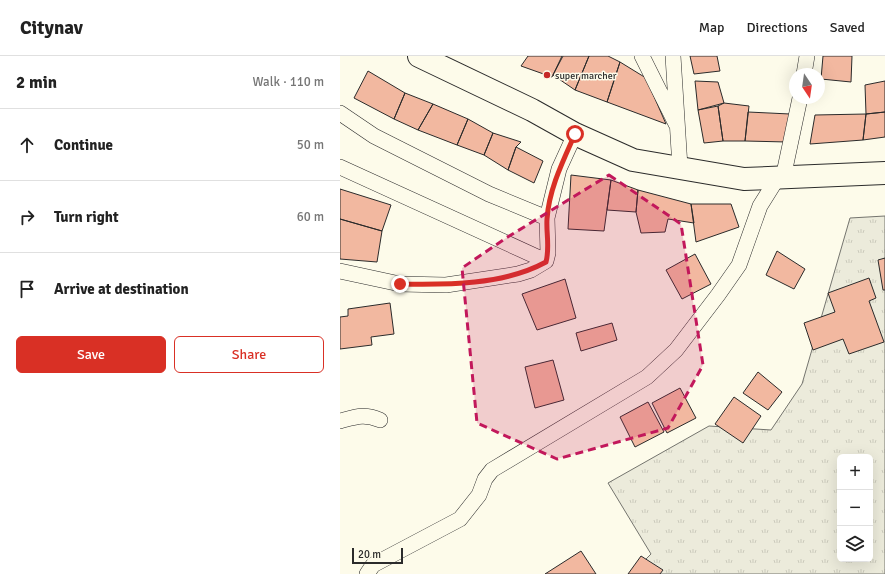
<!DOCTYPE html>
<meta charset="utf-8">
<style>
:root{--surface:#fff;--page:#f6f6f6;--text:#222;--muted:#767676;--line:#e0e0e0;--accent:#d93025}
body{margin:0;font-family:Signika,sans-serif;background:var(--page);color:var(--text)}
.controls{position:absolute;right:12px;bottom:12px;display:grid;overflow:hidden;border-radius:6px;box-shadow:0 4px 16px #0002}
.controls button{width:36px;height:36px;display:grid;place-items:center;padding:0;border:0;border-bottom:1px solid var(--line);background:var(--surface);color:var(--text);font:20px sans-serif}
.compass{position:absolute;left:449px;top:12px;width:36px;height:36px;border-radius:50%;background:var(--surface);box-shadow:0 4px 16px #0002;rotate:167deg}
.scale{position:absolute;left:12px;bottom:10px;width:51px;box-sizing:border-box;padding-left:4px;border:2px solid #2b2b2b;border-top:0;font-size:11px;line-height:14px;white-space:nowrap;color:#2b2b2b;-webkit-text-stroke:3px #fdfbea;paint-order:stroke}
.stop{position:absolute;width:12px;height:12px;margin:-9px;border:3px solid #d93025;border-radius:50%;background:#fff}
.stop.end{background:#d93025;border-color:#fff;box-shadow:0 1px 4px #0008}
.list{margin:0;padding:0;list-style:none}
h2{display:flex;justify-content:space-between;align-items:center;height:52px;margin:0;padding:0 16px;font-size:17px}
h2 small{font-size:13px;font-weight:400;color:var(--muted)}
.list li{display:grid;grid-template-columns:26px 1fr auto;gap:12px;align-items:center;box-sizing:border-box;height:72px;padding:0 16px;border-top:1px solid var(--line)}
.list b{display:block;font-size:15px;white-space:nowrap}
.list em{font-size:13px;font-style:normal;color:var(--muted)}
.actions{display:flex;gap:8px;padding:12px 16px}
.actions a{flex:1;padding:9px 0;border:1px solid var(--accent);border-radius:6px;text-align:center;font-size:14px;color:var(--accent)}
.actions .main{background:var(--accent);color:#fff}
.icon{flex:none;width:22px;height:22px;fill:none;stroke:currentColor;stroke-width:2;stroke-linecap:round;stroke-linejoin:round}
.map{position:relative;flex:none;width:545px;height:518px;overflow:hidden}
header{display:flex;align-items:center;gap:24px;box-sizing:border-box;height:56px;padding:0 20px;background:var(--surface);border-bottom:1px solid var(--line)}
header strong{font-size:19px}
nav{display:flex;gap:22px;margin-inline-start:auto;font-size:14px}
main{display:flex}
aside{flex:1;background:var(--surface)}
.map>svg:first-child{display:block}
.grass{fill:url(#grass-tufts);stroke:#74746e;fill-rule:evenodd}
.building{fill:#f2b8a0;stroke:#2b2b2b}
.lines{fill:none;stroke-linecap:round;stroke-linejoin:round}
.minor-casing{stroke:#2b2b2b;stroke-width:16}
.trunk-casing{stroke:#2b2b2b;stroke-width:24}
.minor{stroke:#fdfbea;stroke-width:15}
.trunk{stroke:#fdfbea;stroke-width:22}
.route{stroke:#d93025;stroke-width:5}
.marked{fill:#c2185b;fill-opacity:0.2;stroke:#c2185b;stroke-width:3;stroke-dasharray:8 5;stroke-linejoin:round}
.poi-dot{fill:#c62828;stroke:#fdfbea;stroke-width:1.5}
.labels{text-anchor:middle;stroke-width:3;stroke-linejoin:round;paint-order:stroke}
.poi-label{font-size:10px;fill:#2b2b2b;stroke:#fdfbea;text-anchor:start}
</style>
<header>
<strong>Citynav</strong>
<nav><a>Map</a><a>Directions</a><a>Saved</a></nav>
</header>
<main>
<aside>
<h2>2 min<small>Walk · 110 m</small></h2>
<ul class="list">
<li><svg class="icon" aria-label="ahead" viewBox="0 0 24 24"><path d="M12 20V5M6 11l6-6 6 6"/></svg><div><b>Continue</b></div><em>50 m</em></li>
<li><svg class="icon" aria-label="right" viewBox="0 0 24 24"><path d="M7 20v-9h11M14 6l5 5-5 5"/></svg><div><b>Turn right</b></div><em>60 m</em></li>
<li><svg class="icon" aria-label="arrive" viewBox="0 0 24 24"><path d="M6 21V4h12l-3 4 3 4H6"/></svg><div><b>Arrive at destination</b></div></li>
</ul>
<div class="actions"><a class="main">Save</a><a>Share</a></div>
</aside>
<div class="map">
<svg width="545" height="518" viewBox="0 0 545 518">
<defs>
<pattern id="grass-tufts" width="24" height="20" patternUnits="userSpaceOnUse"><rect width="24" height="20" fill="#ecebdb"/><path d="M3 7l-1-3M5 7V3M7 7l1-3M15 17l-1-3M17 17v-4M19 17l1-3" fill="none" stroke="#cbcabc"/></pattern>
</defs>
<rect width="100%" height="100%" fill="#fdfbea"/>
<path class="grass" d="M545,160v358h-254l20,-20 -43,-71 101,-57 62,4 31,-46 48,-166zM500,401h30v102h-30z"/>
<path class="building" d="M188,0h34l-10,21 -31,-11z
M223,0h26l-14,34 -22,-15z
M249,0h19l12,6 -13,40 -32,-12z
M350,0h27l3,15 -26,3z
M483,0h29l-1,26 -30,-3z
M280,6l26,16 20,46 -59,-22z
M28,15l37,22 -11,26 -40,-21z
M355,25l23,1 6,21 -26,7z
M545,25v31l-19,2 -1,-29z
M65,37l28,11 -15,26 -24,-11z
M384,47l25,3 -4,35h-22l-5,-35z
M93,48l35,15 -11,26 -39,-15z
M378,50l5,35 -19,2 -6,-33z
M408,56l42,2 -3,28 -42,-1z
M545,56v25l-22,3 3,-26z
M526,58l-3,26 -53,4 5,-29z
M128,63l25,14 -9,22 -27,-10z
M153,77l28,9 -5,5 -8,23 -24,-15z
M176,91l27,14 -9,22 -26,-13z
M231,119l40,5 -7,51 -36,-2z
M271,124l27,10 -2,22 -29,-2z
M0,133l51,16 -9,26 -42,-12z
M298,134l53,14 3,19 -26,-4 -3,13 -24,1 -5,-21z
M351,148h40l8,23 -43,15z
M0,163l42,12 -5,31 -37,-3z
M437,195l28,18 -11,20 -28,-14z
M355,198l16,30 -29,15 -16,-29z
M545,202v32h-2l-5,-30z
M529,222l7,20 -7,3 15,41 -35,12 -6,-15 -30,11 -9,-27 31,-11 -7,-19z
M225,223l11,39 -39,12 -15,-36z
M50,247l4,31 -23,3 1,8 -32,4v-32l8,-1v-7z
M272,267l5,17 -36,11 -5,-18z
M213,304l11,40 -29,8 -10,-41z
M418,316l24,20 -14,18 -25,-17z
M340,332l16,30 -29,15 -15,-30z
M394,341l27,19 -18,27 -28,-19z
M308,346l16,30 -29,15 -15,-30z
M241,495l15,23h-51z
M301,500l22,14 -3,4h-32z"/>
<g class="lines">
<g class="minor-casing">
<path id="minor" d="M302,0l34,68
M333,0l7,111
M464,18l3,-18
M0,57l34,23 115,58 58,24 12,-49 16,-35
M0,111l206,94 -15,9 -13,4 -72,11 -46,-1 -60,-13
M206,205l2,-8 -1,-35
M0,365c15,-4 24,-8 40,-1
M27,518l6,-9 87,-46 19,-24 6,-16 7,-9 155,-93 29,-27 42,-55 21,-30 21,-59 15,-24 8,-4 17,-80"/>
</g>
<g class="trunk-casing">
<path id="trunk" d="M79,0l113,54 43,24 58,26 111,19 141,-6"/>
</g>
<use href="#minor" class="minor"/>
<use href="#trunk" class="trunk"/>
</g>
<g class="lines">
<path class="route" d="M60,228c47,1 104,1 146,-22 4,-15 0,-29 1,-43 2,-30 16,-58 28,-85"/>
</g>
<path class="marked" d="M269,119l72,49 22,141 -35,63 -111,31 -80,-36 -15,-155 44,-30z"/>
<circle class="poi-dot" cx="207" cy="19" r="4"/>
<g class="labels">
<g class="poi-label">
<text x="215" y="23">super marcher</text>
</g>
</g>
</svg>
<div class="controls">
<button>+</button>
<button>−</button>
<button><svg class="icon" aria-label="layers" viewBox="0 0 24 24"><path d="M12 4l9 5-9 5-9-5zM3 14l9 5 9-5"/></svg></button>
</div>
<svg class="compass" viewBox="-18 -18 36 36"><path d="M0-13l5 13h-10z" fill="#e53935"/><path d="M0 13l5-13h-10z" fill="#767676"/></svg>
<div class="scale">20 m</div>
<div class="stop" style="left:235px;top:78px"></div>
<div class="stop end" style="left:60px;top:228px"></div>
</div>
</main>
